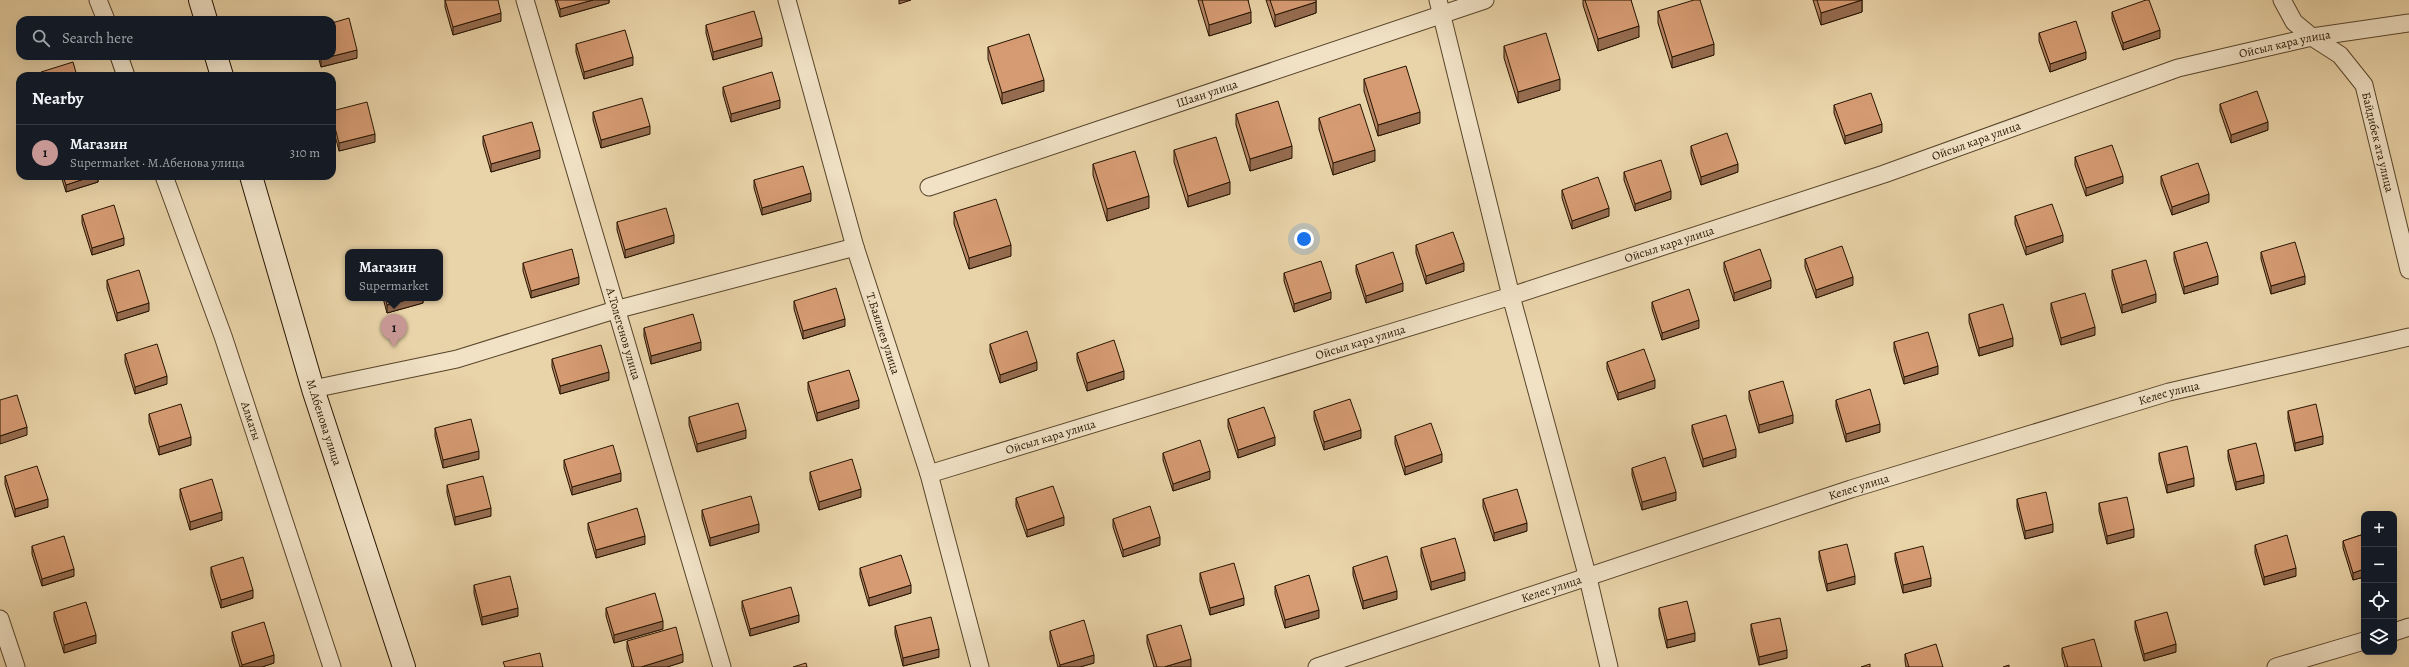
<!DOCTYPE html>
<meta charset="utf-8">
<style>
:root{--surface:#171b24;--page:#20242c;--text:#f1f3f6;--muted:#9ea1a6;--line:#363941;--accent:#c59692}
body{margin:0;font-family:Alegreya,serif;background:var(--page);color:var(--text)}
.controls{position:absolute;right:12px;bottom:12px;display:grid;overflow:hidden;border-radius:8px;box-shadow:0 4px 16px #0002}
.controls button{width:36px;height:36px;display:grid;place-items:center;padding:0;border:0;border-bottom:1px solid var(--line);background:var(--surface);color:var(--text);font:20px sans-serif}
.you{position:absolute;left:1304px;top:239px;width:14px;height:14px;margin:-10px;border:3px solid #fff;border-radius:50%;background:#1a73e8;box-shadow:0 0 0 6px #1a73e833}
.badge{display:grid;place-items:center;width:26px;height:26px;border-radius:50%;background:var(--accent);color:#111;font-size:13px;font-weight:700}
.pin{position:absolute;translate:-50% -33px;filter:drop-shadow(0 1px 2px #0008)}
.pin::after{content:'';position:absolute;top:21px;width:14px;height:12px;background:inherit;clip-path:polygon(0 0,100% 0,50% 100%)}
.popup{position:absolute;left:345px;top:249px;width:98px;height:52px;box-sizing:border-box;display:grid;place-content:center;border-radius:8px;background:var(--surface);filter:drop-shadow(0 1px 3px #0005);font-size:13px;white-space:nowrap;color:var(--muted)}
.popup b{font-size:15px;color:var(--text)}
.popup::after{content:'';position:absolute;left:50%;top:100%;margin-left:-8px;border:8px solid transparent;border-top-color:var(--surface)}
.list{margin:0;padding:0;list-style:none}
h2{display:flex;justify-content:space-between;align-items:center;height:52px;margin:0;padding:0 16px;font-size:17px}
h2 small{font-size:13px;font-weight:400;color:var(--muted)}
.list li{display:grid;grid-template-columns:26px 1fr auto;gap:12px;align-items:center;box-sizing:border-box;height:56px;padding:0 16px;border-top:1px solid var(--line)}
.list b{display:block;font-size:15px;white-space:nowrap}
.list p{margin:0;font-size:13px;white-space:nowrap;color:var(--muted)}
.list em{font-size:13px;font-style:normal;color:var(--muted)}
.icon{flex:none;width:22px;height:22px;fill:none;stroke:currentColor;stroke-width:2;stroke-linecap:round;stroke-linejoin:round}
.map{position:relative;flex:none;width:2409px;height:667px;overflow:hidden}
.search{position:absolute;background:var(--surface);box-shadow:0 4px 16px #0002;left:16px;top:16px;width:320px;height:44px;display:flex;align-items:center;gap:10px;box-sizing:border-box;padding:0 14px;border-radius:12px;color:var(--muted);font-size:15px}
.panel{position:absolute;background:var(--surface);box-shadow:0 4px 16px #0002;left:16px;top:72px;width:320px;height:108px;border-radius:12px}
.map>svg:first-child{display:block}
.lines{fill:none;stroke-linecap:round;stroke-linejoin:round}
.minor-casing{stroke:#57442a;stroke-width:19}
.secondary-casing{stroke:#261400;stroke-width:24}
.minor{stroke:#f1e2c6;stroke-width:17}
.secondary{stroke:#f1e2c6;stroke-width:22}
.wall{fill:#b88563;stroke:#261400}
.shaded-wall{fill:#966c50;stroke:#261400}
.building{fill:#d69b73;stroke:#261400}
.labels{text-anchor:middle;stroke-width:4;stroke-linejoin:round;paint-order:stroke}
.street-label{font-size:12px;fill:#261400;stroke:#f1e2c6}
</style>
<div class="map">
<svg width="2409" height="667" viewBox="0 0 2409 667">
<rect width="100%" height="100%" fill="#e9d3a8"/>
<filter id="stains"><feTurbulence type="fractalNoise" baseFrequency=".005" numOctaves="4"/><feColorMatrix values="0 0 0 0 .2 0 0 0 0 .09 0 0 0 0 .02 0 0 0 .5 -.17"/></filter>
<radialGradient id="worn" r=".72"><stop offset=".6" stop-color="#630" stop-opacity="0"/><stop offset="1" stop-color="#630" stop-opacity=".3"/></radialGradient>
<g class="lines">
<g class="minor-casing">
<g id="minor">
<path d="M98,0l8,20"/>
<path id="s1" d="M525,0l197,667"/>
<path id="s2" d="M787,0l68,247 74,227 51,193"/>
<path d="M1438,0l73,296 77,282 21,89"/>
<path id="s3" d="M2282,0l12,22 18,15 28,18 24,30 45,185"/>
<path d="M119,56l7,20"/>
<path id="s4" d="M164,176l59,160 109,331"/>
<path id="s5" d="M929,187l556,-187"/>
<path d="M313,389l144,-30 158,-49 240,-63"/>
<path id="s6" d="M929,474l582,-178 373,-122 294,-106 134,-31 97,-14"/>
<path d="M0,619l16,48"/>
<path d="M2394,632l15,-5"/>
<path id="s7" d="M1317,667l534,-178 318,-97 240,-55"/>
<path d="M2276,667l88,-26"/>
</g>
</g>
<g class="secondary-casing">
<g id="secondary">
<path d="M200,0l6,20"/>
<path d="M216,56l6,20"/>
<path id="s8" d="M251,176l62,213 91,278"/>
</g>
</g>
<use href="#minor" class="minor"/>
<use href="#secondary" class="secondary"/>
</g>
<path class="wall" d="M445,0l56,21 -48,14 -8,-28z
M555,0h54v3l-49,14z
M1198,0h50l3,23 -42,13z
M1266,0h50v13l-41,14z
M1583,0h48l8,37 -41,14 -15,-46z
M1813,0h49v12l-41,13z
M1658,11l56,44 -42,13 -14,-45z
M2112,12l48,26 -37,12 -11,-31z
M706,25l56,21 -49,14 -7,-27z
M2039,33l47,26 -36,13 -11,-31z
M576,44l57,21 -49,14 -8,-27z
M1504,46l56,44 -42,13 -14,-45z
M988,47l56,44 -42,13 -14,-45z
M318,56h14l25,2 -36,9z
M1364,79l56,44 -42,13 -14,-45z
M723,87l57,21 -49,14 -8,-28z
M2220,104l48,26 -37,13 -11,-32z
M1834,105l48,27 -37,12 -11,-31z
M332,111l43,31 -36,9 -7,-27z
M593,112l57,22 -49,14 -8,-28z
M1236,114l56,44 -42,13 -14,-46z
M1319,118l56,43 -42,14 -14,-46z
M483,136l57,22 -49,14 -8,-28z
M1691,146l47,26 -37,13 -10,-31z
M1174,150l56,44 -42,13 -14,-45z
M2075,157l48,26 -37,13 -11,-31z
M1093,164l56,44 -42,13 -14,-46z
M1624,172l47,27 -36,12 -11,-31z
M61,176h37v6l-32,10z
M2161,176l48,26 -37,13 -11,-31z
M754,180l57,21 -49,14 -8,-27z
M1562,190l47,26 -37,13 -10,-31z
M954,212l57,44 -42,13 -15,-45z
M82,215l42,30 -32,10 -10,-32z
M2015,216l48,26 -37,13 -11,-31z
M617,222l57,21 -49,15 -8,-28z
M1416,245l48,26 -38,13 -10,-31z
M2174,252l44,32 -34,10 -10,-34z
M2261,252l44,32 -34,10 -10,-35z
M1805,259l48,26 -37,13 -11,-31z
M1724,262l47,26 -37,13 -10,-31z
M523,263l56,21 -48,14 -8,-27z
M1356,265l47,26 -37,12 -10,-31z
M2112,270l44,32 -34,11 -10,-35z
M1284,273l47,26 -37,13 -10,-31z
M107,280l42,31 -32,10 -10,-33z
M383,298h40v5l-36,10z
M794,301l51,25 -42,13 -9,-30z
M1652,302l47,26 -37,12 -10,-31z
M2051,303l44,32 -34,10 -10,-34z
M1969,314l44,32 -34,10 -10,-34z
M644,328l57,22 -50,14 -7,-28z
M1894,342l44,32 -34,10 -10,-34z
M990,344l47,26 -37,13 -10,-31z
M1077,353l47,26 -37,12 -10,-31z
M125,354l42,30 -32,10 -10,-32z
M552,359l57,21 -49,14 -8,-27z
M1607,362l48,26 -37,12 -11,-31z
M808,382l51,26 -42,13 -9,-31z
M1749,391l44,32 -34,10 -10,-34z
M1836,400l44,32 -34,10 -10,-35z
M1314,411l47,27 -37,12 -10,-31z
M2288,411l35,33 -28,7 -7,-32z
M149,414l42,31 -32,10 -10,-33z
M689,417l57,21 -49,14 -8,-27z
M1228,419l47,26 -37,13 -10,-31z
M1692,425l44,32 -33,10 -11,-34z
M435,428l44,31 -36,9 -8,-32z
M1395,436l47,26 -37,13 -10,-31z
M2228,450l36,33 -28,7 -8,-32z
M1163,453l47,26 -37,12 -10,-31z
M2159,453l35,33 -27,7 -8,-32z
M564,460l57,21 -49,14 -8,-27z
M1632,468l44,32 -34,10 -10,-35z
M810,472l51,25 -42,13 -9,-30z
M5,476l43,31 -33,10 -10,-33z
M447,485l44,31 -36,9 -8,-32z
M180,489l42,31 -32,10 -10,-33z
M1016,498l48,27 -37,12 -11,-31z
M1483,499l44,32 -33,10 -11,-34z
M2017,499l36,33 -28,7 -8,-32z
M2099,503l35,34 -27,7 -8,-33z
M702,510l57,22 -49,14 -8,-28z
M1113,519l47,26 -37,12 -10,-30z
M588,523l57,21 -49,14 -8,-28z
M2364,534v43l-11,3 -10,-32v-7z
M2255,545l41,31 -32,9 -9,-32z
M32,546l42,30 -32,10 -10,-32z
M1421,548l44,32 -34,10 -10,-34z
M1819,551l36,33 -28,7 -8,-32z
M1895,553l36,33 -28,7 -8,-33z
M211,567l42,31 -32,10 -10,-33z
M1353,567l44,32 -34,10 -10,-34z
M860,568l51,25 -42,13 -9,-31z
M1200,573l44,32 -34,10 -10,-34z
M474,585l44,31 -36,9 -8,-32z
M1275,586l44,32 -34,10 -10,-34z
M742,601l57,21 -49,14 -8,-27z
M606,608l57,21 -49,14 -8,-27z
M1659,608l36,33 -28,7 -8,-32z
M54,612l42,31 -32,10 -10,-33z
M2135,621l41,31 -32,9 -9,-32z
M1751,624l36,34 -28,7 -8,-33z
M895,626l44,31 -36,9 -8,-32z
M1050,631l44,32 -14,4h-22l-8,-28z
M232,632l42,31 -12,4h-22l-8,-27z
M1147,635l44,32h-37l-7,-24z
M627,641l56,21 -16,5h-35l-5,-18z
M2062,648l40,19h-37l-3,-11z
M1905,654l38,13h-37l-1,-6z"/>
<path class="shaded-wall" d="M593,0h16v3l-49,14v-8z
M899,0h12l-12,4z
M1862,0v12l-41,13v-12z
M1316,2v11l-41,14v-12z
M1251,12v11l-42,13v-11z
M501,13v8l-48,14v-8z
M1639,26v11l-41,14v-12z
M2160,30v8l-37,12v-7z
M762,38v8l-49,14v-8z
M1714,44v11l-42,13v-11z
M357,50v8l-36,9v-8z
M2086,52v7l-36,13v-8z
M633,57v8l-49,14v-7z
M1560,79v11l-42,13v-11z
M1044,80v11l-42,13v-11z
M780,100v8l-49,14v-8z
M1420,112v11l-42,13v-11z
M2268,122v8l-37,13v-8z
M1882,124v8l-37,12v-8z
M650,126v8l-49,14v-8z
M375,134v8l-36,9v-8z
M1292,146v12l-42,13v-12z
M540,150v8l-49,14v-8z
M1375,150v11l-42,14v-12z
M1738,164v8l-37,13v-8z
M93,176h5v6l-32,10v-7z
M2123,176v7l-37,13v-8z
M1230,182v12l-42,13v-11z
M1671,191v8l-36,12v-7z
M811,193v8l-49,14v-7z
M2209,194v8l-37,13v-8z
M1149,196v12l-42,13v-12z
M1609,208v8l-37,13v-8z
M674,235v8l-49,15v-8z
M2063,235v7l-37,13v-8z
M124,238v7l-32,10v-7z
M1011,245v11l-42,13v-11z
M1464,263v8l-38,13v-8z
M2218,276v8l-34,10v-7z
M2305,276v8l-34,10v-8z
M579,277v7l-48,14v-7z
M1853,277v8l-37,13v-8z
M1771,280v8l-37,13v-8z
M1403,283v8l-37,12v-7z
M1331,292v7l-37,13v-8z
M2156,294v8l-34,11v-8z
M414,298h9v5l-36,10v-8z
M149,303v8l-32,10v-8z
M845,319v7l-42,13v-8z
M1699,320v8l-37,12v-7z
M2095,327v8l-34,10v-7z
M2013,338v8l-34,10v-8z
M701,342v8l-50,14v-8z
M1037,362v8l-37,13v-8z
M1938,366v8l-34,10v-7z
M1124,371v8l-37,12v-8z
M609,372v8l-49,14v-8z
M167,376v8l-32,10v-7z
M1655,380v8l-37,12v-7z
M859,400v8l-42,13v-8z
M1793,415v8l-34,10v-8z
M1880,424v8l-34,10v-8z
M27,427v8l-27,9v-8z
M746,430v8l-49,14v-8z
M1361,430v8l-37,12v-8z
M2323,436v8l-28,7v-8z
M191,437v8l-32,10v-8z
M1275,437v8l-37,13v-8z
M1736,449v8l-33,10v-8z
M479,451v8l-36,9v-8z
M1442,454v8l-37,13v-8z
M1210,471v8l-37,12v-7z
M621,473v8l-49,14v-8z
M2264,475v8l-28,7v-8z
M2194,478v8l-27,7v-8z
M861,489v8l-42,13v-8z
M1676,492v8l-34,10v-8z
M48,499v8l-33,10v-8z
M491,508v8l-36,9v-8z
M222,512v8l-32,10v-8z
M1064,517v8l-37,12v-7z
M1527,523v8l-33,10v-8z
M759,524v8l-49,14v-8z
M2053,524v8l-28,7v-8z
M2134,529v8l-27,7v-8z
M645,536v8l-49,14v-8z
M1160,537v8l-37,12v-7z
M2296,568v8l-32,9v-8z
M74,569v7l-32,10v-7z
M2364,569v8l-11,3v-7z
M1465,572v8l-34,10v-8z
M1855,576v8l-28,7v-7z
M1931,578v8l-28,7v-8z
M911,585v8l-42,13v-8z
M253,590v8l-32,10v-8z
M1397,591v8l-34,10v-8z
M1244,598v7l-34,10v-7z
M518,608v8l-36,9v-8z
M1319,610v8l-34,10v-8z
M799,615v7l-49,14v-7z
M663,621v8l-49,14v-8z
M1695,633v8l-28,7v-8z
M96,635v8l-32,10v-8z
M2176,644v8l-32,9v-7z
M939,649v8l-36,9v-8z
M1787,650v8l-28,7v-8z
M683,654v8l-16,5h-26z
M274,655v8l-12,4h-20v-2z
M1094,655v8l-14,4h-20v-2z
M1191,659v8h-27z"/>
<path class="building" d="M445,0h53l3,13 -48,14z
M557,0h36l-33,9z
M1202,0h46l3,12 -42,13z
M1270,0h46v2l-41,13z
M1585,0h46l8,26 -41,13z
M1694,0h6l14,44 -42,13 -14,-46z
M1817,0h45l-41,13z
M2146,0h3l11,30 -37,13 -11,-31z
M754,11l8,27 -49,14 -7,-27z
M349,18l8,32 -36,9 -1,-3h12v-33z
M2076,21l10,31 -36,12 -11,-31z
M625,30l8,27 -49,15 -8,-28z
M1546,33l14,46 -42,13 -14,-46z
M1029,34l15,46 -42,13 -14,-46z
M73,62l4,14h-35l-1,-4z
M1406,66l14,46 -42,13 -14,-46z
M772,72l8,28 -49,14 -8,-27z
M2257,91l11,31 -37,13 -11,-31z
M1871,93l11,31 -37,12 -11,-31z
M642,98l8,28 -49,14 -8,-28z
M1278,101l14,45 -42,13 -14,-45z
M367,102l8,32 -36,9 -7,-27v-5z
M1360,104l15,46 -42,13 -14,-45z
M532,122l8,28 -49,14 -8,-28z
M1727,133l11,31 -37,13 -10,-31z
M1216,137l14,45 -42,14 -14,-46z
M2112,145l11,31 -37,12 -11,-31z
M1135,151l14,45 -42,13 -14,-45z
M1661,160l10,31 -36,13 -11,-32z
M2198,163l11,31 -37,13 -11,-31z
M803,166l8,27 -49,15 -8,-28z
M63,176h30l-27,9z
M1598,177l11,31 -37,13 -10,-31z
M996,199l15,46 -42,13 -15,-46z
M2052,204l11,31 -37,12 -11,-31z
M114,205l10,33 -32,10 -10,-33z
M666,208l8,27 -49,15 -8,-28z
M1453,232l11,31 -38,13 -10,-31z
M2207,242l11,34 -34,11 -10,-35z
M2295,242l10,34 -34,10 -10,-34z
M1842,246l11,31 -37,13 -11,-31z
M572,249l7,28 -48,14 -8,-28z
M1760,249l11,31 -37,13 -10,-31z
M1393,252l10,31 -37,13 -10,-31z
M2146,260l10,34 -34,11 -10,-35z
M1321,261l10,31 -37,12 -10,-31z
M139,270l10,33 -32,10 -10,-33z
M836,288l9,31 -42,12 -9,-30z
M1689,289l10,31 -37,13 -10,-31z
M2085,293l10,34 -34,11 -10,-35z
M385,298h29l-27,7z
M2003,304l10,34 -34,10 -10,-34z
M693,314l8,28 -50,14 -7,-28z
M1027,331l10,31 -37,13 -10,-31z
M1928,332l10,34 -34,11 -10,-35z
M1114,340l10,31 -37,12 -10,-30z
M157,344l10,32 -32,11 -10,-33z
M601,345l8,27 -49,14 -8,-27z
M1644,349l11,31 -37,13 -11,-31z
M849,370l10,30 -42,13 -9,-31z
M1783,381l10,34 -34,10 -10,-34z
M1870,389l10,35 -34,10 -10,-34z
M17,395l10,32 -27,9v-36z
M1350,399l11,31 -37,12 -10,-31z
M738,403l8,27 -49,14 -8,-27z
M181,404l10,33 -32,10 -10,-33z
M2316,404l7,32 -28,7 -7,-32z
M1264,407l11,30 -37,13 -10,-31z
M1726,415l10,34 -33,10 -11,-34z
M471,419l8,32 -36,9 -8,-32z
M1431,423l11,31 -37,13 -10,-31z
M1200,440l10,31 -37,13 -10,-31z
M2256,443l8,32 -28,7 -8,-32z
M613,445l8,28 -49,14 -8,-27z
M2187,446l7,32 -27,7 -8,-32z
M1665,457l11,35 -34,10 -10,-34z
M852,459l9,30 -42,13 -9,-30z
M37,466l11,33 -33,10 -10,-33z
M483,476l8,32 -36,9 -8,-32z
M212,479l10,33 -32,10 -10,-33z
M1053,486l11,31 -37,13 -11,-32z
M1517,489l10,34 -33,10 -11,-34z
M2046,492l7,32 -28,7 -8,-32z
M751,496l8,28 -49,14 -8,-28z
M2127,497l7,32 -27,7 -8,-33z
M1150,506l10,31 -37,13 -10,-31z
M637,508l8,28 -49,14 -8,-27z
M2364,534v35l-11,4 -10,-32z
M2287,535l9,33 -32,9 -9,-32z
M64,536l10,33 -32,10 -10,-33z
M1455,538l10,34 -34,10 -10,-34z
M1847,544l8,32 -28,8 -8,-33z
M1923,546l8,32 -28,7 -8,-32z
M901,555l10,30 -42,13 -9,-30z
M1387,556l10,35 -34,10 -10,-34z
M243,557l10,33 -32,10 -10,-33z
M1234,563l10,35 -34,10 -10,-35z
M1309,575l10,35 -34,10 -10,-34z
M510,576l8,32 -36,9 -8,-32z
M791,587l8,28 -49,14 -8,-28z
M655,593l8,28 -49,14 -8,-27z
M1687,601l8,32 -28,7 -8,-32z
M86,602l10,33 -32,10 -10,-33z
M2167,612l9,32 -32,10 -9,-33z
M931,617l8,32 -36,9 -8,-32z
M1780,618l7,32 -28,7 -8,-33z
M1084,620l10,35 -34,10 -10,-34z
M264,622l10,33 -32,10 -10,-33z
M1181,625l10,34 -27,8h-7l-10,-32z
M676,627l7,27 -42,13h-7l-7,-26z
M2094,639l8,28h-34l-6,-19z
M1936,644l7,23h-34l-4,-13z
M540,653l3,14h-38l-2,-5z
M806,663l1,4h-14z
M1870,664v3h-9z
M2009,665v2h-6z"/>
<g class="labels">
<g class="street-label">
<text dy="4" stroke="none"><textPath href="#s6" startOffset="1423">Ойсыл кара улица</textPath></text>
<text dy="4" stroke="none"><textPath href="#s5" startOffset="293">Шаян улица</textPath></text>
<text dy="4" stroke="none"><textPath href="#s6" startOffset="1099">Ойсыл кара улица</textPath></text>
<text dy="4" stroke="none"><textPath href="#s3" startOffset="179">Байдибек ата улица</textPath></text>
<text dy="4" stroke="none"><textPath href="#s6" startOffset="775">Ойсыл кара улица</textPath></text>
<text dy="4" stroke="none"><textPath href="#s1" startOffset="348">А.Толегенов улица</textPath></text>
<text dy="4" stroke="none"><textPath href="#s2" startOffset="347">Т.Баялиев улица</textPath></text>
<text dy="4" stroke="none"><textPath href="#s6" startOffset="451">Ойсыл кара улица</textPath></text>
<text dy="4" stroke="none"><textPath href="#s7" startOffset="895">Келес улица</textPath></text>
<text dy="4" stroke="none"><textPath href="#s4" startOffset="260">Алматы</textPath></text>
<text dy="4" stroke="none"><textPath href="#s8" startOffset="257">М.Абенова улица</textPath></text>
<text dy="4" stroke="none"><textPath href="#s6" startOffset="127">Ойсыл кара улица</textPath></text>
<text dy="4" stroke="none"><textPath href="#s7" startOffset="571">Келес улица</textPath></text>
<text dy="4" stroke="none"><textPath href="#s7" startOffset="247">Келес улица</textPath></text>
</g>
</g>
<rect width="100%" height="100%" filter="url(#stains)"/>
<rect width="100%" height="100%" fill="url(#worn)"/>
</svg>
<div class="controls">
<button>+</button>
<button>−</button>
<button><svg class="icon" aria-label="locate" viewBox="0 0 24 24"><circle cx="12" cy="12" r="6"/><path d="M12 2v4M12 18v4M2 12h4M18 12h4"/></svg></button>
<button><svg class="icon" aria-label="layers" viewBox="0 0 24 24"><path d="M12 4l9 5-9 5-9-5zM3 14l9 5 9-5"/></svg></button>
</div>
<div class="you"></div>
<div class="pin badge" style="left:394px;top:347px">1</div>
<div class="popup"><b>Магазин</b>Supermarket</div>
<div class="search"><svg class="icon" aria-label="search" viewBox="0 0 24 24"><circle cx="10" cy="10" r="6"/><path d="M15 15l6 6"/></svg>Search here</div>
<section class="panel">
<h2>Nearby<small></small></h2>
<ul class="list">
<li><span class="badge">1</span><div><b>Магазин</b><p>Supermarket · М.Абенова улица</p></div><em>310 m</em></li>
</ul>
</section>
</div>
